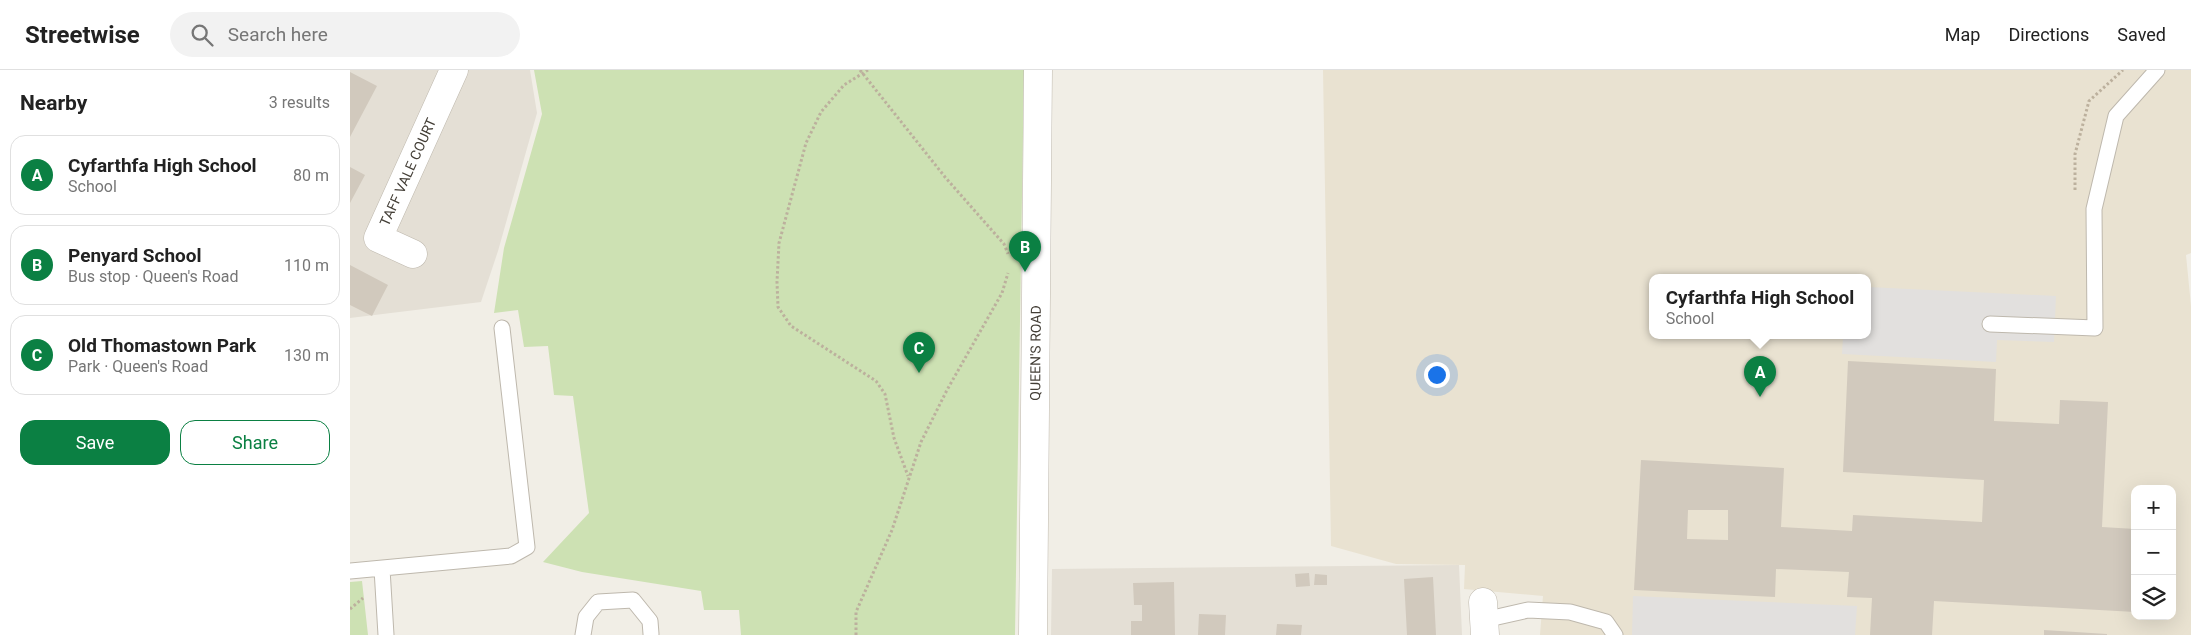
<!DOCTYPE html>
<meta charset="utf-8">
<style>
:root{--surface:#fff;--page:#f2f2f2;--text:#222;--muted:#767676;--line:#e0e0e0;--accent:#0b8043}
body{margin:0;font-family:Roboto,sans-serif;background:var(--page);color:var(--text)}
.controls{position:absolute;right:15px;bottom:15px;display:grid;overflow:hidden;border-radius:10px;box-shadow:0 5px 20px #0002}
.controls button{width:45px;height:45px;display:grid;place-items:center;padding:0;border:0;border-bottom:1px solid var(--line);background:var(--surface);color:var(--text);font:25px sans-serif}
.you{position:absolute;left:1086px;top:304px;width:18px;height:18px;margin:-12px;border:4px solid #fff;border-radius:50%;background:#1a73e8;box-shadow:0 0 0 8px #1a73e833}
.badge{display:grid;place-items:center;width:32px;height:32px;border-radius:50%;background:var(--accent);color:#fff;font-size:16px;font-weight:700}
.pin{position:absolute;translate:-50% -41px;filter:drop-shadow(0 1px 2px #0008)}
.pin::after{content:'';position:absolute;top:26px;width:18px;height:15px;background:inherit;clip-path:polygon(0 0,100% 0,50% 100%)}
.popup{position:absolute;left:1299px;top:204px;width:222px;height:65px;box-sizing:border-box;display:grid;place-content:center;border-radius:10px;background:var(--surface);filter:drop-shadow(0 1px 4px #0005);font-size:16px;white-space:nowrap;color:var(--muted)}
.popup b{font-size:19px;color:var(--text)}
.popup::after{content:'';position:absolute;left:50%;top:100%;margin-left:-10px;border:10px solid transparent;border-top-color:var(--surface)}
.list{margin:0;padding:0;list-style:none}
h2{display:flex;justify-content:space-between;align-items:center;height:65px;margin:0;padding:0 20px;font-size:21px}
h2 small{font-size:16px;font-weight:400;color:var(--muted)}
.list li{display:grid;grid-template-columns:32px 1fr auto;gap:15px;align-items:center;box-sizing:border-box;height:80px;margin:0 10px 10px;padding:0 10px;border:1px solid var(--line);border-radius:15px}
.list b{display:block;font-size:19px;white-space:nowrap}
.list p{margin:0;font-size:16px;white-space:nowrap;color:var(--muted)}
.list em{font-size:16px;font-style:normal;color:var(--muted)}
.actions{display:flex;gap:10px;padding:15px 20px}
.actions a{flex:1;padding:11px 0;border:1px solid var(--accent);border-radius:15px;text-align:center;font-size:18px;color:var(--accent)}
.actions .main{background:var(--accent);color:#fff}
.icon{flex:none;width:28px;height:28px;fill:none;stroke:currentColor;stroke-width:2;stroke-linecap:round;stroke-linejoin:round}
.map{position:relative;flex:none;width:1841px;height:565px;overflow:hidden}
header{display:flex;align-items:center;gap:30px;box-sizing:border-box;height:70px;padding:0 25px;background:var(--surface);border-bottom:1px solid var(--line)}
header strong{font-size:24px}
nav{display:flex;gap:28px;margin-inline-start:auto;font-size:18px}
.search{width:350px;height:45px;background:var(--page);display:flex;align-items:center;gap:12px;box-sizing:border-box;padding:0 18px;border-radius:28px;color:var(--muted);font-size:19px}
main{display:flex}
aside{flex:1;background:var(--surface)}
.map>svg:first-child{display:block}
.residential{fill:#e4dfd5}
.education{fill:#e9e2d1;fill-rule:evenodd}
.green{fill:#cde1b3}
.parking{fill:#e2e0de}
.building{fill:#d1c9bd;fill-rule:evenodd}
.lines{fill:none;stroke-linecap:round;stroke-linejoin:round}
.service-casing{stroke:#beb8ad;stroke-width:17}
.minor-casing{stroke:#beb8ad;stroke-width:29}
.path{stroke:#bcb09d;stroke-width:3;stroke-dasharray:2.5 2.5;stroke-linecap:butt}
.service{stroke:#fff;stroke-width:15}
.minor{stroke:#fff;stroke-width:28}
.labels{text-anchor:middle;stroke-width:4;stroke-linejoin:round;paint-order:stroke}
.street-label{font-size:14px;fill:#433e36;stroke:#fff}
</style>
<header>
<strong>Streetwise</strong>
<div class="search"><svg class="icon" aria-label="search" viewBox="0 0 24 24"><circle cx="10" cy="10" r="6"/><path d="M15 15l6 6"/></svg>Search here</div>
<nav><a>Map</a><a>Directions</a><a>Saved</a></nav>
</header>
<main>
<aside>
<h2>Nearby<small>3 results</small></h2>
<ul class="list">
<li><span class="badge">A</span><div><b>Cyfarthfa High School</b><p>School</p></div><em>80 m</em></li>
<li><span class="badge">B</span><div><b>Penyard School</b><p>Bus stop · Queen's Road</p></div><em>110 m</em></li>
<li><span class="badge">C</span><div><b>Old Thomastown Park</b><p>Park · Queen's Road</p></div><em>130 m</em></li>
</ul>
<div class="actions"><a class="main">Save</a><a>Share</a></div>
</aside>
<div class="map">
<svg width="1841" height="565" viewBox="0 0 1841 565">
<rect width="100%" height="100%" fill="#f1eee6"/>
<path class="residential" d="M0,0h180l7,43 -39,138 -17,51 -131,16z
M1109,495l3,70h-411l1,-66z"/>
<path class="education" d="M973,0h868v183l-5,2 5,51v329h-651l3,-39 -79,-7 1,-24 -69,-1 -65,-18zM1302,208h216v58h-216zM1785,419h37v127h-37z"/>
<path class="green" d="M184,0h490l-9,565h-274l-2,-25h-35l-3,-19 -119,-19 -39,-10 46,-49 -16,-117 -19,-1 -6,-49 -24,1 -6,-37 -24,3 10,-65 38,-134z
M12,511l6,54h-18v-53z"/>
<path class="parking" d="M1518,217l188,9 -2,46 -57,-2 -1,22 -154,-8 1,-18h25z
M1283,526l224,10 -2,29h-223z"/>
<path class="building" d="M0,2l27,14 -27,51z
M0,97l15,8 -15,28z
M0,195l38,20 -16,31 -22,-11z
M1498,291l148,8 -2,52 65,3 1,-24 48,2 -6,125 33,2v83l-201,-11 -2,34h-62l2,-37 -25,-1 2,-25 -73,-3 -1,28 -141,-7 7,-130 143,8 -3,59 71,4 1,-16 129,7 2,-42 -141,-8zM1338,440h40v30l-41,-1z
M959,503l1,13 -14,1 -1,-13z
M965,504l12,1v10h-13z
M1083,507l3,58h-29l-3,-56z
M824,512l1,53h-44v-14h11v-16h-8l-1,-22z
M849,544l27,1 -1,20h-27z
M927,554l25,1 -1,10h-25z
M1694,560l63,4v1h-63z"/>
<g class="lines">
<g class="service-casing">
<path id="service" d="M1640,254l105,4 -1,-119 22,-93 41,-46
M32,499l4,66
M0,501l161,-15 16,-9 -25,-219
M1134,550l44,-10 42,2 36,10 9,13
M233,565l3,-18 12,-15 35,-2 17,21 1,13"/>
</g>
<g class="minor-casing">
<g id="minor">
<path id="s1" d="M63,184l-35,-16 76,-168"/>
<path d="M1133,532l2,33"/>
<path id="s2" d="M683,565l5,-565"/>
</g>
</g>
<path class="path" d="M510,0l85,107 59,67 4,10
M518,0l-24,15 -23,27 -15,31 -27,100 -2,39 1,25 13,19 85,55 9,13 9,44 14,38
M1725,120v-36l14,-53 34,-31
M0,539l13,-11
M506,565v-23l36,-82 29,-88 26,-52 55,-97 6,-20"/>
<use href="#service" class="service"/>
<use href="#minor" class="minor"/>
</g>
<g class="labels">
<g class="street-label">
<text dy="5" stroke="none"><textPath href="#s1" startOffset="111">TAFF VALE COURT</textPath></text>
<text dy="5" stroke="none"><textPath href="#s2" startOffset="282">QUEEN'S ROAD</textPath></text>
</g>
</g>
</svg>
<div class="controls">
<button>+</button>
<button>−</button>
<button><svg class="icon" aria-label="layers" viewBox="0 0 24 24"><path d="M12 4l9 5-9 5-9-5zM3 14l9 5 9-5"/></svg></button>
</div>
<div class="you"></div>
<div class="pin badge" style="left:1410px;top:327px">A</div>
<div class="popup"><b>Cyfarthfa High School</b>School</div>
<div class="pin badge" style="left:675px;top:202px">B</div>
<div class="pin badge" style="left:569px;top:303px">C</div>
</div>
</main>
